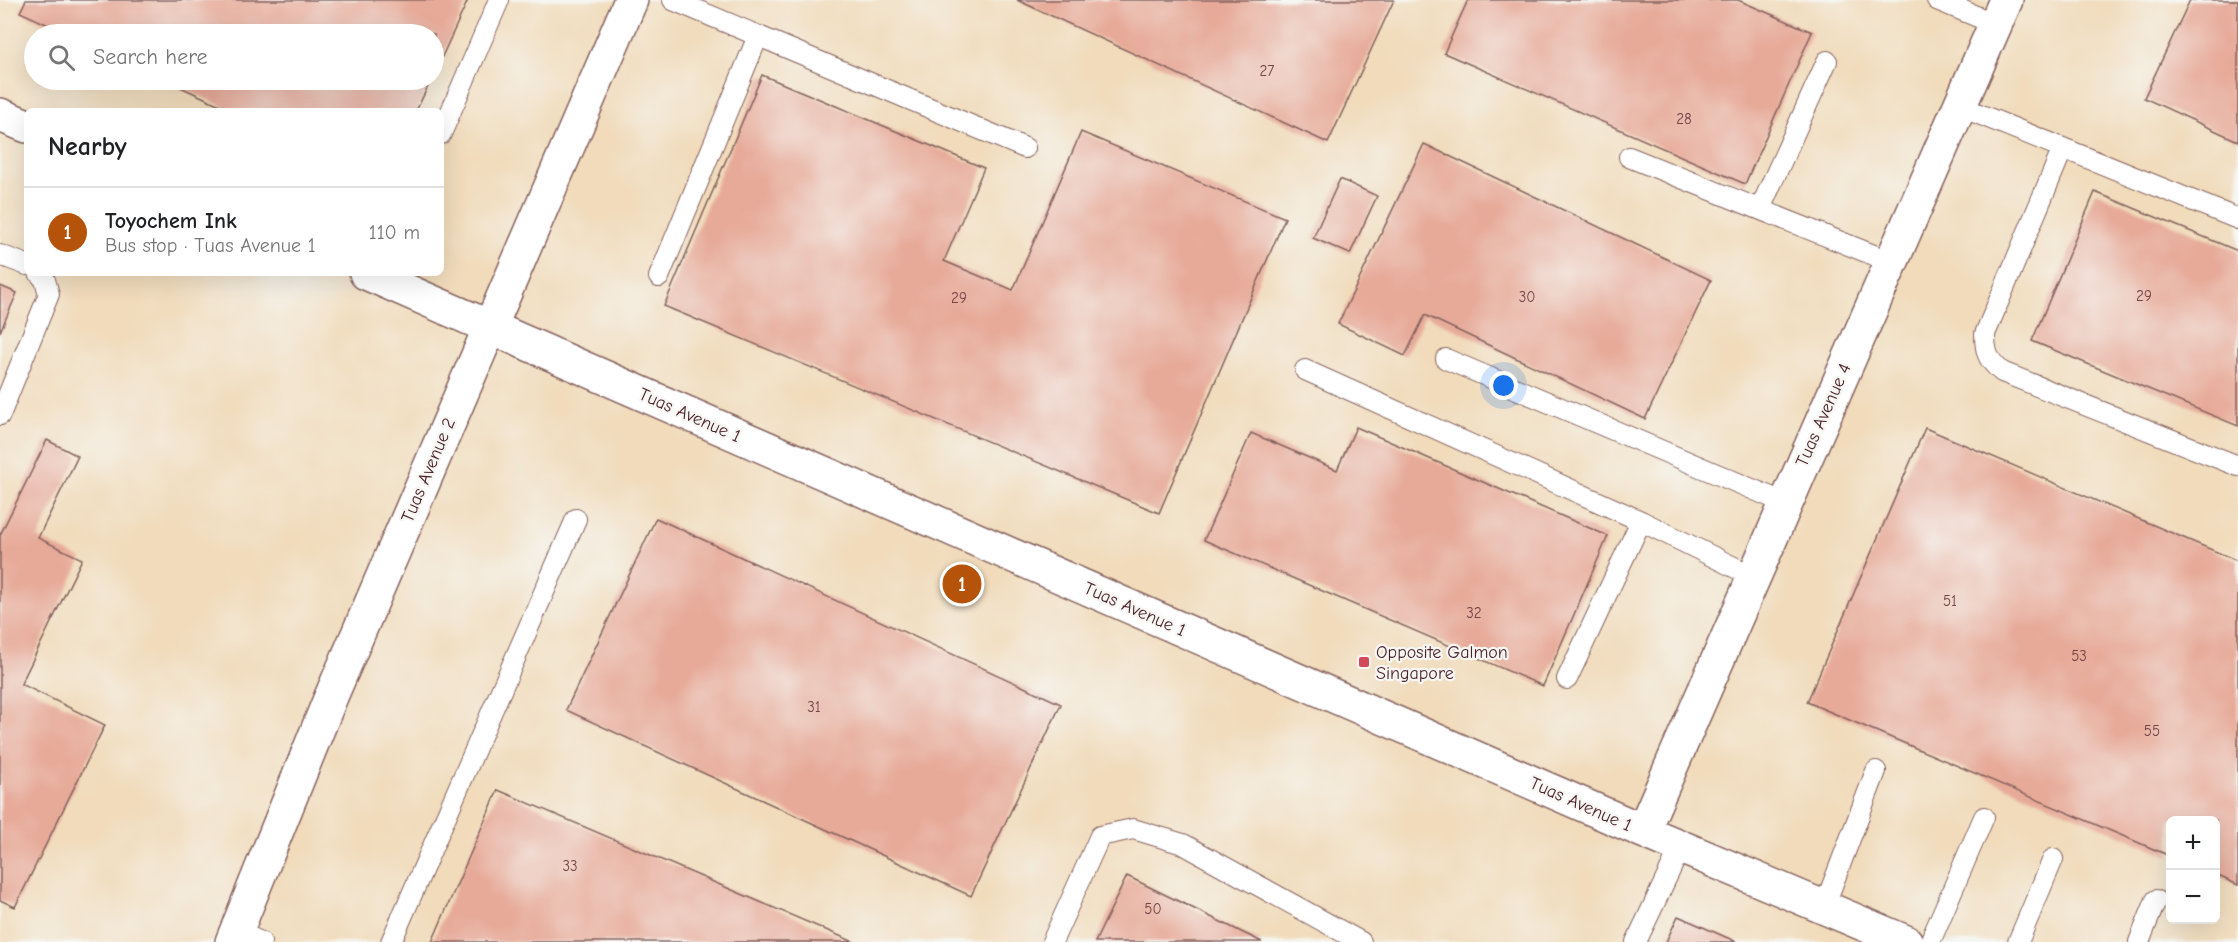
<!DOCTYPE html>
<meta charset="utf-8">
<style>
:root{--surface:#fff;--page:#f6f6f6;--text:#202124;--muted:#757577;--line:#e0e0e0;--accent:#b45309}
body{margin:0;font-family:"Comic Neue",sans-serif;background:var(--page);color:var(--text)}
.controls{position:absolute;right:18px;bottom:18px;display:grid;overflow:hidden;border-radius:9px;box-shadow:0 6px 24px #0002}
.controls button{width:54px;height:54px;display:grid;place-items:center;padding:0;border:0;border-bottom:2px solid var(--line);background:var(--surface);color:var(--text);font:30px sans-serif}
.you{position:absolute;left:1504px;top:386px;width:21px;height:21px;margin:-15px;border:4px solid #fff;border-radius:50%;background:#1a73e8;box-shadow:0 0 0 9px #1a73e833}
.badge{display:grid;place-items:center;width:39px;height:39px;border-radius:50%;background:var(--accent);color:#fff;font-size:20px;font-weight:700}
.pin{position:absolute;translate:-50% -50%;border:3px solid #fff;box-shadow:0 2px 6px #0006}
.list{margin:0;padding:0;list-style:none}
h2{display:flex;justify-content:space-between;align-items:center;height:78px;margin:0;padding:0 24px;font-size:26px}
h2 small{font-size:20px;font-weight:400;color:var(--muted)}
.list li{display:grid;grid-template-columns:39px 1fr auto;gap:18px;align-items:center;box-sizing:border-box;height:90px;padding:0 24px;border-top:2px solid var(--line)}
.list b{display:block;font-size:22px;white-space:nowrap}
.list p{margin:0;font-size:20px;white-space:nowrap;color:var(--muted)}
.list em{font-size:20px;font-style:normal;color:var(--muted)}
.icon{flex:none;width:33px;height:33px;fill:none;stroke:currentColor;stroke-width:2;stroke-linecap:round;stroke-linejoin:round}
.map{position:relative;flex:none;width:2238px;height:942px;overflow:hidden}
.search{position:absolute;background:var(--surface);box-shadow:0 6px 24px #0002;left:24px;top:24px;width:420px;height:66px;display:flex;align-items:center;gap:15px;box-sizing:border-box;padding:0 21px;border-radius:33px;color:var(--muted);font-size:22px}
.panel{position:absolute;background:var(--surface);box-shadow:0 6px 24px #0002;left:24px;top:108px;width:420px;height:168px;border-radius:9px}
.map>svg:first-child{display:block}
.building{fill:#e7aa99}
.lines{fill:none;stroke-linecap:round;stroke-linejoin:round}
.service-casing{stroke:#84615d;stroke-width:22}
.minor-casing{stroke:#84615d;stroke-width:36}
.tertiary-casing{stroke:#84615d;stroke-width:36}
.service{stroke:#fff;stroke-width:20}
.minor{stroke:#fff;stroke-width:33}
.tertiary{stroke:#fff;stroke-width:33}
.poi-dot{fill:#d1495b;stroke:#f6f6f2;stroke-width:2}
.labels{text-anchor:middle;stroke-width:4.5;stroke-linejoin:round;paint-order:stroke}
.number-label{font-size:15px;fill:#714246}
.street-label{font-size:18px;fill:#4a1f2b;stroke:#f6f6f2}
.poi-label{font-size:18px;fill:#4a1f2b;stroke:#f6f6f2;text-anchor:start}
</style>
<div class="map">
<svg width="2238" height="942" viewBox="0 0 2238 942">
<rect width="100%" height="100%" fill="#f6f6f2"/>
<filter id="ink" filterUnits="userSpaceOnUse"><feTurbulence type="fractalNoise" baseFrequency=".0167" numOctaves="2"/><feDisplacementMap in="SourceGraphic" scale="12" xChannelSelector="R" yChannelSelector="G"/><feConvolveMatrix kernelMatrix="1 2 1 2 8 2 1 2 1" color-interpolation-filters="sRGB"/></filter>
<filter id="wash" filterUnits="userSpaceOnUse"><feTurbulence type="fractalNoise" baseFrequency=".008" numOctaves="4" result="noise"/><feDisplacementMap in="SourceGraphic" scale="24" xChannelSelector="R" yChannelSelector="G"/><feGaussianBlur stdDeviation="1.35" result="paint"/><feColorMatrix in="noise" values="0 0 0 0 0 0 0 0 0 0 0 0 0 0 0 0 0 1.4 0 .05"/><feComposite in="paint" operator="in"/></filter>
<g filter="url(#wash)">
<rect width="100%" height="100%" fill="#f1dbbb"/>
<g id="blocks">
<path class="building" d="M26,0h442l-34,74v-40h-366l-48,-22z
M1017,0h377l-66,143z
M1468,0h270l74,32 -67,152 -301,-131z
M2190,0h48v141l-94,-43z
M762,75l222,93 -40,93 69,29 68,-158 204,86 -126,295 -495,-207z
M165,80h266l-15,31h-183z
M1424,144l287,136 -66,139 -220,-104 -20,41 -67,-32z
M1340,179l37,17 -27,58 -37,-16z
M2095,192l143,59v175l-206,-85z
M0,286l17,7 -17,39z
M1356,427l252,109 -65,150 -339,-146 47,-107 86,37z
M1925,428l313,133v324l-22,-10v-55h-46v36l-363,-154z
M47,440l31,16 -40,82 44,21 -61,125 84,41 -90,182 -15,-7v-365z
M656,518l405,186 -90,192 -405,-186z
M498,790l356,152h-422z
M1127,876l135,66h-167z
M1678,916l59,26h-71z"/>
</g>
</g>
<g filter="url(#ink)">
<use href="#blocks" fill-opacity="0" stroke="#84615d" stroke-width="1.5"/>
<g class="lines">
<g class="service-casing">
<path id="service" d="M673,0l352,148
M1937,0l58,24
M1959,106l279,113
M441,134l58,-134
M2063,148l-78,186c0,19 3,26 17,38l236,94
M1629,157l262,105
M1760,209l67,-148
M0,255l27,10
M659,277l99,-241
M1446,359l339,144
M1305,370l336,151 113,56
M0,415l49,-121 -4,-14 -6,-7
M1567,679l74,-158
M1824,907l52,-136
M236,931l25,11
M391,942l185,-423
M1052,942l48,-106 33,-7 50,15 178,98
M1636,942l45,-95
M1930,942l54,-125
M2018,942l35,-83
M2139,942l17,-42"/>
</g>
<g class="minor-casing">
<path id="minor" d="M0,115l27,11
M366,273l1277,558 263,111
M1643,831l363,-831"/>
</g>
<g class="tertiary-casing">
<path id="tertiary" d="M232,942l98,-243 301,-699"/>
</g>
<use href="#service" class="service"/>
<use href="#minor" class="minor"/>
<use href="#tertiary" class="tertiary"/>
</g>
</g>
<rect class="poi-dot" x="1358" y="656" width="12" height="12" rx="3"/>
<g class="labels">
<g class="number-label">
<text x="1267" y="76">27</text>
<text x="1684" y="124">28</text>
<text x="2144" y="301">29</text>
<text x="1527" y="302">30</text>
<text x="959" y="303">29</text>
<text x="1950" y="606">51</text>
<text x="1474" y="618">32</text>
<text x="2079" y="661">53</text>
<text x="814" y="712">31</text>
<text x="2152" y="736">55</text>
<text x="570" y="871">33</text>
<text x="1153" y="914">50</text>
</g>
<g class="street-label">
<text transform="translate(690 415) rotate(24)" y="6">Tuas Avenue 1</text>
<text transform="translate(1823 415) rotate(-66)" y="6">Tuas Avenue 4</text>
<text transform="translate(428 470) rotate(-67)" y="6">Tuas Avenue 2</text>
<text transform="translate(1135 609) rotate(24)" y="6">Tuas Avenue 1</text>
<text transform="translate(1581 804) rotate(24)" y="6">Tuas Avenue 1</text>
</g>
<g class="poi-label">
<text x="1376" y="658">Opposite Galmon<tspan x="1376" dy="21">Singapore</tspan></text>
</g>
</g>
</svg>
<div class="controls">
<button>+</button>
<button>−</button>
</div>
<div class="you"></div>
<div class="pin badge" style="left:962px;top:584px">1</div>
<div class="search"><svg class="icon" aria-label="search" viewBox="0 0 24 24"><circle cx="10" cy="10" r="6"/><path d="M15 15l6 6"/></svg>Search here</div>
<section class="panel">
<h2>Nearby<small></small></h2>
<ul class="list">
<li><span class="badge">1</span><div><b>Toyochem Ink</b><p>Bus stop · Tuas Avenue 1</p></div><em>110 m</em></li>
</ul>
</section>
</div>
